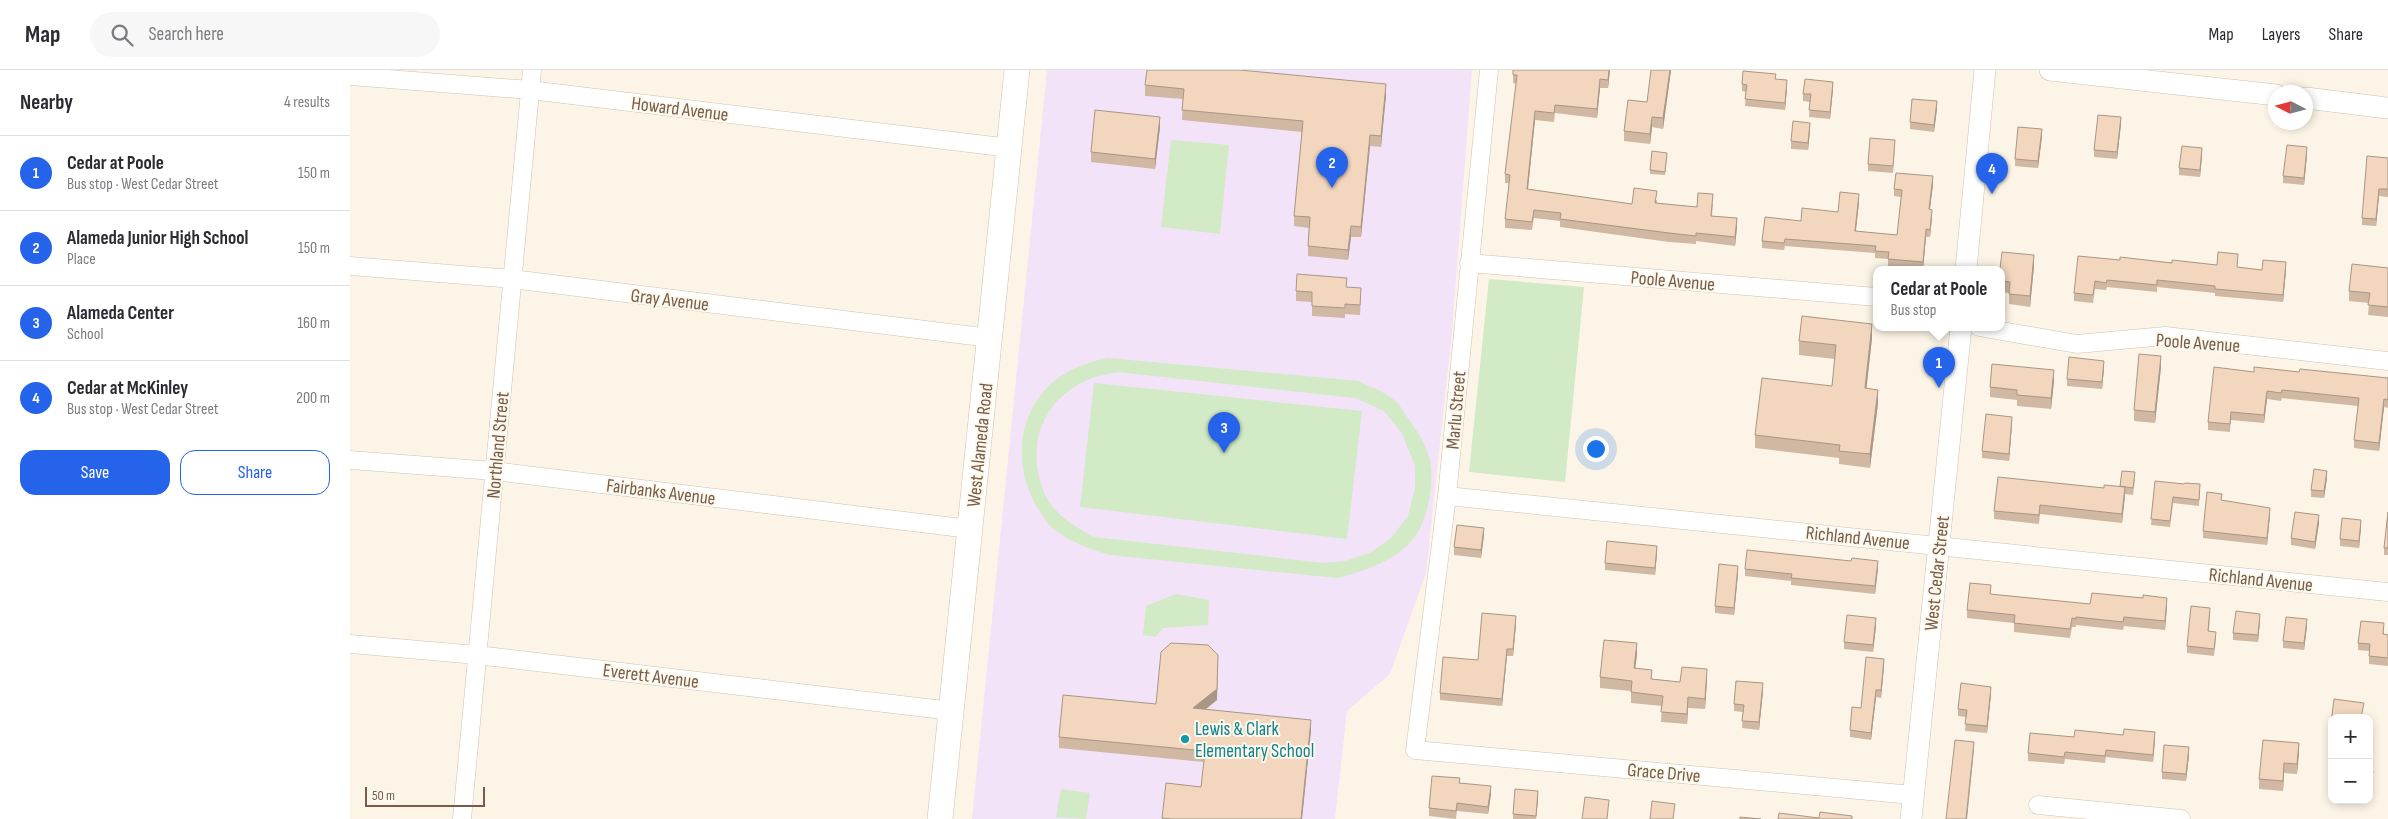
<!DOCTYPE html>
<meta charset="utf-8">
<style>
:root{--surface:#fff;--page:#f7f7f7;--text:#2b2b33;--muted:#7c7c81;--line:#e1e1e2;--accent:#2563eb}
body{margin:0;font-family:"Sofia Sans Condensed",sans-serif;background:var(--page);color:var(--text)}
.controls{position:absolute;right:15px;bottom:15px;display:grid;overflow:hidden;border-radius:10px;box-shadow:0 2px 8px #0003}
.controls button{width:45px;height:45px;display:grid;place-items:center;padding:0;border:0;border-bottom:1px solid var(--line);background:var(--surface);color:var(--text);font:25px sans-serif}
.compass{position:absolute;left:1918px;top:15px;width:45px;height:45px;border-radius:50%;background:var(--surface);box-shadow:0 2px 8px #0003;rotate:276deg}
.scale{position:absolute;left:15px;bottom:12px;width:120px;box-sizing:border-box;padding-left:5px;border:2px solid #765d4b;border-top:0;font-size:14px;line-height:18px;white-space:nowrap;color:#765d4b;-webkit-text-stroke:4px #fff9ed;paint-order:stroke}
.you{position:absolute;left:1245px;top:378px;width:18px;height:18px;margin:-12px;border:4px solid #fff;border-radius:50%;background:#1a73e8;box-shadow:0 0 0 8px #1a73e833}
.badge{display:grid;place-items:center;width:32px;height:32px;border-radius:50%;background:var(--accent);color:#fff;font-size:16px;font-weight:700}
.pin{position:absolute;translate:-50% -41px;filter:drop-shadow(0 1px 2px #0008)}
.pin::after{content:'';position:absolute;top:26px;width:18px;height:15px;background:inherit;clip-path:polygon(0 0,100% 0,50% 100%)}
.popup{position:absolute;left:1523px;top:196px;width:132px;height:65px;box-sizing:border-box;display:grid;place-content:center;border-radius:10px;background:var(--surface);filter:drop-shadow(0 1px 4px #0005);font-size:16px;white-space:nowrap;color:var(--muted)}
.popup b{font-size:19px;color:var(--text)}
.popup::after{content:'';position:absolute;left:50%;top:100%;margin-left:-10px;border:10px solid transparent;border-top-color:var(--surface)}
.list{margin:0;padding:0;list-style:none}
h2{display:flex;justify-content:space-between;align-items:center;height:65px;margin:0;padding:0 20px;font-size:21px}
h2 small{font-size:16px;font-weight:400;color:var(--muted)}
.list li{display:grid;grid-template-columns:32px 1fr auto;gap:15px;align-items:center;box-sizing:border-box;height:75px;padding:0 20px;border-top:1px solid var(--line)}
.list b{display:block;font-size:19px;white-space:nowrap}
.list p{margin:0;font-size:16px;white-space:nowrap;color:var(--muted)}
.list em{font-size:16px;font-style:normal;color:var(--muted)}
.actions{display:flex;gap:10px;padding:15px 20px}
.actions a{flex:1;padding:11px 0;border:1px solid var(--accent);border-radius:15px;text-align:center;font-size:18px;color:var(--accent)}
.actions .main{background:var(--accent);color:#fff}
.icon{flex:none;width:28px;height:28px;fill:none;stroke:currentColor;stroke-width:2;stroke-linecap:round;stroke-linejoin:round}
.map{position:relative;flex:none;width:2038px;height:749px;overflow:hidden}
header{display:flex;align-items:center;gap:30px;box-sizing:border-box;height:70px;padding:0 25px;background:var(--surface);border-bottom:1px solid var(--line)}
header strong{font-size:24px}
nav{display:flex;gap:28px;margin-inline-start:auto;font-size:18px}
.search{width:350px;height:45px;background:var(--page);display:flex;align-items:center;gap:12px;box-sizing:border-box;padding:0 18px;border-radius:28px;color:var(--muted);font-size:19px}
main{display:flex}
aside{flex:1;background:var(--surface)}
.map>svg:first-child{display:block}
.education{fill:#f2e3f9}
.green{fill:#d2eac5;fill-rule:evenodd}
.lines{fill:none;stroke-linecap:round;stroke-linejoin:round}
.minor-casing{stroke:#d0c0af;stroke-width:19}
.tertiary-casing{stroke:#d0c0af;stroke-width:22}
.secondary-casing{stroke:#d1beaa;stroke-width:26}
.minor{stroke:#fff;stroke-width:18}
.tertiary{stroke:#fff;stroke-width:21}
.secondary{stroke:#fff;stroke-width:25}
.wall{fill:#d0b8a3}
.shaded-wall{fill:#a99685}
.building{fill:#f2d6be;stroke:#a99685}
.culture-dot{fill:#0f9aa8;stroke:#fff9ed;stroke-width:2}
.labels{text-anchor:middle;stroke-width:4;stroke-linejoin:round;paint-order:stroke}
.street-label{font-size:19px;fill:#765d4b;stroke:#fff9ed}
.culture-label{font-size:19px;fill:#0d838f;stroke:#fff9ed;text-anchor:start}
</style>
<header>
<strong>Map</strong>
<div class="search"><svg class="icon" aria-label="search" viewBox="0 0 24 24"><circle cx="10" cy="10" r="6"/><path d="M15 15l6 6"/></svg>Search here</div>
<nav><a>Map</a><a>Layers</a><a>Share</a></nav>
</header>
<main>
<aside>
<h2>Nearby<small>4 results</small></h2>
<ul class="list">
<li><span class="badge">1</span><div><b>Cedar at Poole</b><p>Bus stop · West Cedar Street</p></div><em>150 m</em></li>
<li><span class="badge">2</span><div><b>Alameda Junior High School</b><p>Place</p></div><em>150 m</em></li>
<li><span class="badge">3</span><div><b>Alameda Center</b><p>School</p></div><em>160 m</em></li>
<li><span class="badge">4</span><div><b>Cedar at McKinley</b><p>Bus stop · West Cedar Street</p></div><em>200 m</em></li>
</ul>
<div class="actions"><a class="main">Save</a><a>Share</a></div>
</aside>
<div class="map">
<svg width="2038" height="749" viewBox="0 0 2038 749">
<rect width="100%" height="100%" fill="#fcf5e7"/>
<path class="education" d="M697,0h425l-20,262 -26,241 -36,101 -43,37 -12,108h-363z"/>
<path class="green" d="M821,70l58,5 -9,89 -59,-7z
M1139,209l95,8 -19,195 -96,-10z
M758,288l251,23c11,6 24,10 34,18 6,4 10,12 14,18 9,12 18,25 22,40 6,23 0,58 -13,78 -17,25 -51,36 -79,43l-227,-23c-22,-6 -39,-13 -58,-27 -4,-4 -8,-10 -11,-15 -24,-34 -27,-83 -1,-117 19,-24 40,-32 68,-38zM768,302l237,26 29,13 18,22 13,33v21l-7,29 -17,22 -21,15 -25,8 -21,2 -230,-26c-15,-8 -29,-16 -40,-29 -8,-8 -12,-20 -15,-31 -10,-44 10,-82 53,-99 8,-3 18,-4 26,-6z
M744,313l268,28 -15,128 -267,-32z
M826,524l33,6 -1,25 -46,3 -6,9 -13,-2 3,-29z
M711,719l29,4 -4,26 -30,-2z"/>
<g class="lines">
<g class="minor-casing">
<path id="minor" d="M1139,0l-42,426 -32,254 498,45
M0,6l180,14 480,58
M1119,193l407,34
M0,196l162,13 478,59
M1629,257l98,17 88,-8 223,25
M0,390l144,11 476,58
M1097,426l941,96
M0,574l127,11 475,56
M1688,735l143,14
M112,749l70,-749"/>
</g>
<g class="tertiary-casing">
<path id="tertiary" d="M1700,0l226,25
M1956,28l82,10
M1616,199l19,-199
M1561,749l50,-492"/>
</g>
<g class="secondary-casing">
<path id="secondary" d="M590,749l77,-749"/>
</g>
<use href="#minor" class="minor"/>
<use href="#tertiary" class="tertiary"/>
<use href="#secondary" class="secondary"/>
</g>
<path class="wall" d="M1163,0h97l-2,18h-8l-3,30 -42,-5 -1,9 -19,-2 -7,69 104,15 25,-4v3l40,4 16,-4 -1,13 25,11 -2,19 -39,-5v3l-27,-2 -109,-15v-6l-26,-3 -2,12 -27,-2v-9l4,-36h-4v-9l11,-90 -3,-1z
M1321,0l-8,59 -11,-2 -2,17 -26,-3v-10z
M1426,9l11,9 -2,22 -40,-4 1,-14 -4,-1v-7z
M795,15l241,10 -5,52 -11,-1 -9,91h-10l-3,23 -40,-4v-10l1,-18 -15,-2v-10l8,-84 -120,-12 1,-21 -38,-3z
M1483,19l-3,30 -21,-2 1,-15 -7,-1v-7z
M1587,39l-3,23 -24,-3v-7z
M1771,54l-4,35 -23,-2v-7z
M810,57l-5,42 -64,-7v-10z
M1460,60l-2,20 -17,-1v-8z
M1692,66l-4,32 -23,-2v-7z
M1545,77l-2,26 -25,-2v-7z
M1957,85l-3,30 -21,-2v-7z
M1852,86l-2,21 -21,-2v-7z
M1317,87l-2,18 -15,-1v-4z
M2038,88v39l-9,-1 -3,30 -14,-1v-7z
M1583,114l-3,25 2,8 -2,20h-4l-3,32 -35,-3v-7l-13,-1v-5l-90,-7 -1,4 -22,-2v-7l39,-20 37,-9 21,-10 -3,29 41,4 4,-38 -7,-1v-7z
M1770,190l97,5 21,-4 -1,6 25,3h24l-3,32 -68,-6v-3l-58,-6v5l-50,-5 -1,3 -11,-1 -2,14 -19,-2v-8z
M1684,196l-4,41 -21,-3v-11l-7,-1v-23z
M2038,198v49l-20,-2 1,-12 -20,-2v-10z
M997,217l14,11 -1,17 -15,-1v4l-33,-2v-14l-16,-1v-10z
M1522,268l-6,50 12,15 -8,65 -31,-4v-6l-84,-10v-13l77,-49 3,-27 -36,-4v-14z
M1811,297l-6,56 -21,-2v-11z
M1754,298l-2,21 -35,-3v-7z
M1904,302h45l89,6v30l-4,-1 -5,44 -25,-3v-8l4,-34 -76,-8 -1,3 -14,-2 -3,24 -33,-3 -1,12 -22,-2v-8z
M1704,311l-3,28 -34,-3v-6l-27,-3v-10z
M1662,354l-3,37 -27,-3v-7z
M1977,408l-3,20 -13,-1v-7z
M1785,409l-2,16 -8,-1 -3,29 -82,-9 -1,10 -45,-5v-8l110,-23 16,-2z
M1805,411l45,9 -1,16 -26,-3 -3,24 -19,-2z
M2038,442v43h-4v-7z
M1920,445l-3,30 -64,-7v-7z
M1969,453l-4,26 -24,-4v-7z
M2011,457l-2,21 -19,-2v-7z
M1134,465l-3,23 -27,-3v-8z
M1307,483l-2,22 -50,-5v-7z
M1528,498l-3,26 -84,-9v-4l-46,-5v-7z
M1388,503l-4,42 -19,-2v-7z
M1641,524l99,10 77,2 -2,24 -41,-4 -1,4 -47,-5v2h-4l-2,11 -56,-6v-9l-47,-5v-8z
M1860,545l-1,16 7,8 -2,17 -27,-3v-7z
M1910,551l-2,21 -25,-2v-7z
M1166,554l-3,32h-6l-5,50 -62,-6v-7l38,-33z
M1526,556l-3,26 -29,-3v-7z
M1957,556l-3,24 -21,-2v-7z
M2034,560v4l4,1v31l-19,-2v-13l-11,-1v-7z
M1287,584l-2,14 17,11 28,3 27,-2 -2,29 -17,-1 -1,16 -26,-2 1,-16 -31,-3v-12l-31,-3v-11z
M1534,596l-3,32 -5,-1 -5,43 -21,-3v-7l11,-22z
M1413,621l-4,39 -17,-2 1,-16 -9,-1v-7z
M1641,624l-4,39 -22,-2 1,-14 -8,-1v-7z
M867,630l-12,10 106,20 -9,89h-140l4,-36 35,4 3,-25 -145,-14v-11z
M1724,667l81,2 -2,23 -47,-5 -1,6 -40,-4 -1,5 -36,-3v-8z
M1949,673l-2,31 -13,-1 -1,18 -24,-2v-10z
M1839,685l-3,26 -24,-2v-7z
M1110,713l31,11 -3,20 -31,-3 -1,8 -27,-3v-8z
M1188,729l-2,20h-23v-5z"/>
<path class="shaded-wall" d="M1259,0h1l-2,18v-8z
M1320,0h1l-8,59v-11z
M1250,9v9l-3,30v-9z
M1437,10v8l-2,22v-7z
M1483,12v7l-3,30v-7z
M1036,14v11l-5,52v-11z
M1587,31v8l-3,23v-7z
M1185,41v9l-8,78v-9z
M810,47v10l-5,42v-10z
M1302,47v10l-2,17v-10z
M1771,47v7l-4,35v-7z
M1460,53v7l-2,20v-7z
M1692,59v7l-4,32v-7z
M1020,65v11l-9,91v-10z
M1957,77v8l-3,30v-7z
M1852,78v8l-2,21v-7z
M1583,106v8l-4,32v-7z
M2029,119v7l-3,30v-7z
M1509,124v8l-4,36v-7z
M1582,140v7l-2,20v-7z
M1387,148v9l-2,19v-9z
M1001,156v11l-3,23v-10z
M1576,159v8l-3,32v-7z
M1684,185v11l-4,41v-11z
M1936,192v8l-3,32v-7z
M1522,254v14l-7,64v-14z
M1811,286v11l-6,56v-11z
M1754,291v7l-2,21v-7z
M1704,300v11l-3,28v-11z
M1528,320v13l-8,65v-14z
M1917,321v8l-3,24v-8z
M2034,329v8l-5,44v-8z
M1662,347v7l-3,37v-7z
M1977,401v7l-3,20v-7z
M1775,417v9l-3,27v-9z
M1920,438v7l-3,30v-7z
M1969,445v8l-4,26v-7z
M2011,450v7l-2,21v-7z
M1134,458v7l-3,23v-8z
M1307,476v7l-2,22v-7z
M1528,491v7l-3,26v-8z
M1388,496v7l-4,42v-7z
M1817,528v8l-2,24v-9z
M1910,544v7l-2,21v-7z
M1166,546v8l-3,32v-7z
M1526,548v8l-3,26v-7z
M1957,549v7l-3,24v-7z
M1287,573v11l-3,25v-11z
M1157,579v7l-5,50v-7z
M1534,589v7l-3,32v-8z
M868,596l-1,34 -24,19v-11z
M1357,599v11l-2,29v-10z
M1413,613v8l-4,39v-8z
M1641,617v7l-4,39v-7z
M1526,620v7l-5,43v-7z
M1338,627v11l-1,16v-10z
M961,650v10l-9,89h-1z
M1805,662v7l-2,23v-7z
M1624,672v7l-7,70h-1z
M1949,673v11l-2,20v-10z
M1839,677v8l-3,26v-7z
M1934,693v10l-1,18v-10z
M2023,701v7l-3,22v-7z
M1141,716v8l-3,20v-7z
M1188,721v8l-2,20v-3z"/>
<path class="building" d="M797,0h93l146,14 -5,52 -11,-1 -9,92 -10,-1 -3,24 -40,-4 2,-29 -16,-1 9,-95 -121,-11 2,-21 -39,-4z
M1163,0h96l-1,10 -8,-1 -3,30 -42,-4 -1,8 -19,-2 -8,78 105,15 2,-16 23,3 -2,12 42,4 1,-14 15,1 -2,22 26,2 -2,19 -39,-4v3l-27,-3 -109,-14 1,-6 -27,-3 -2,12 -27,-3 5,-44 -5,-1 12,-99h-4z
M1301,0h19l-7,48 -11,-1 -2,17 -26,-3 4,-31 19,2z
M1393,1l33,3 -1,5 12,1 -2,23 -40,-4 2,-14 -5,-1z
M1455,9l28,3 -3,30 -21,-2 2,-16h-8z
M1562,29l25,2 -3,24 -24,-3z
M745,40l65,7 -5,42 -64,-7z
M1748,45l23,2 -4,35 -23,-2z
M1443,51l17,2 -2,20 -17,-2z
M1668,57l24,2 -4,32 -23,-2z
M1520,68l25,2 -2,26 -25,-2z
M1937,75l20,2 -3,31 -21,-2z
M1832,76l20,2 -2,22 -21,-2z
M1302,81l15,2 -2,19 -15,-2z
M2017,86l21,2v31h-9l-3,30 -14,-1z
M1546,103l37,3 -4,33 3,1 -2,20 -4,-1 -3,33 -35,-3 1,-7 -14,-1 1,-5 -91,-7 -1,4 -22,-2 3,-24 36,4 1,-13 36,4 2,-20 19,2 -4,37 42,4 5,-45 -8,-1z
M1652,182l32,3 -4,41 -21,-2 1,-12 -8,-1v-12h-2z
M1868,182l20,2 -1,13 25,3 1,-10 23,2 -3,33 -68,-6v-3l-58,-6v5l-50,-5 -1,3 -11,-2 -2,14 -19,-2 4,-37 42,4v-3l52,6v-3l45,5z
M2002,194l36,4v39l-20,-2 2,-12 -21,-2z
M947,204l50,4 -1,9 15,1 -1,17 -15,-1v4l-33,-2v-14l-16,-1z
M1452,246l70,8 -7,64 13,2 -8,64 -31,-3 1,-6 -85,-10 7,-57 70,8 4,-41 -37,-4z
M1789,284l22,2 -6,56 -21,-2z
M1719,287l35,4 -2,21 -35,-3z
M1642,294l62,6 -3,28 -34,-3v-5l-27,-3z
M1864,297l40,5v-5l45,5 1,-3 88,9v22l-4,-1 -5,44 -25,-3 5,-42 -77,-8 -1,3 -14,-2 -3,24 -33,-3 -1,12 -22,-2z
M1636,344l26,3 -3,37 -27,-3z
M1964,399l13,2 -3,20 -13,-1z
M1772,401l13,1 -2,16 -13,-2z
M1648,407l106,11v-3l21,2 -3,27 -82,-9 -1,10 -45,-4z
M1805,411l29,3 1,-1 15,1 -1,16 -26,-3 -3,24 -19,-2z
M1857,422l15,2 -1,6 49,8 -3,30 -64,-7z
M1945,442l24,3 -4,27 -24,-4z
M2038,442v36h-4z
M1992,448l19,2 -2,21 -19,-2z
M1107,455l27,3 -3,22 -27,-3z
M1257,471l50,5 -2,22 -50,-5z
M1397,480l104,11 1,-3 26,3 -3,25 -84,-8 1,-4 -47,-5z
M1369,494l19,2 -4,42 -19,-2z
M1620,513l21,2 -1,9 100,10 2,-11 51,5v-3l24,3 -2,23 -41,-4 -1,5 -47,-5v2l-4,-1 -2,11 -56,-6 1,-8 -48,-5z
M1841,536l19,2 -2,23 8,1 -2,17 -27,-3z
M1886,541l24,3 -2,21 -25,-2z
M1132,543l34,3 -3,33h-6l-5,50 -62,-6 3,-36 35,3z
M1497,545l29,3 -3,27 -29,-3z
M1936,547l21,2 -3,24 -21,-2z
M2011,551l23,2 -1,11 5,1v23l-19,-2 1,-12 -12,-1z
M1254,570l33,3 -3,25 18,2 -1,9 29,3 2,-15 25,2 -2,30 -17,-2 -1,17 -26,-2 2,-16 -32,-4 1,-11 -32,-4z
M821,573l37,2 10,10 -1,34 -24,19 118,12 -10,99h-130l-9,-1 4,-35 35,4 4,-36 -146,-14 4,-42 93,9 5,-52z
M1516,587l18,2 -3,31h-5l-5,43 -21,-3 2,-23 9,1z
M1386,611l27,2 -4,39 -17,-1 2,-16 -10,-1z
M1611,613l30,4 -4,39 -22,-2 2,-14 -9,-1z
M1984,629l30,4 -3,15h-29v5h-1z
M1774,659l31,3 -2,23 -47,-5 -1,6 -40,-4 -1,5 -36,-4 2,-20 44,4 1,-7 48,5z
M1605,670l19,2 -8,77h-20z
M1913,670l36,3 -2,21 -13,-1 -1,18 -24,-2z
M1814,675l25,2 -3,27 -24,-2z
M2019,701h4l-3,22h-1z
M1082,706l28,2 -1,5 32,3 -3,21 -31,-4 -1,8 -27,-3z
M1165,719l23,2 -2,25 -23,-2z
M1235,727l24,3 -2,19h-25z
M1302,731l23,3 -2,15h-23z
M1470,742l32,4v3h-74l1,-6 40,5z
M1390,747l21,2h-21z"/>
<circle class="culture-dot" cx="835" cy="669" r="5"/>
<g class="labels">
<g class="street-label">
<text transform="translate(330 38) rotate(7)" y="7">Howard Avenue</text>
<text transform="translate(1323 210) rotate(5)" y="7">Poole Avenue</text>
<text transform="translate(320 229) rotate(7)" y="7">Gray Avenue</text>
<text transform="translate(1848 272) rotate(4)" y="7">Poole Avenue</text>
<text transform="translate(1105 340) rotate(-85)" y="7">Marlu Street</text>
<text transform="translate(147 375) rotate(-85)" y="7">Northland Street</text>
<text transform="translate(629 375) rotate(-84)" y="7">West Alameda Road</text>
<text transform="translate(311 421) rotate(7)" y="7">Fairbanks Avenue</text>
<text transform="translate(1508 467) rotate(6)" y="7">Richland Avenue</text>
<text transform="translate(1586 503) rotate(-84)" y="7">West Cedar Street</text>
<text transform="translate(1911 509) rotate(6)" y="7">Richland Avenue</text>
<text transform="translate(301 605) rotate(7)" y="7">Everett Avenue</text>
<text transform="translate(1314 702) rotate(5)" y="7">Grace Drive</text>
</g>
<g class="culture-label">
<text x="845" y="665">Lewis &amp; Clark<tspan x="845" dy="22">Elementary School</tspan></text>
</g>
</g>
</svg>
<div class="controls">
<button>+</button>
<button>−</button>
</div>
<svg class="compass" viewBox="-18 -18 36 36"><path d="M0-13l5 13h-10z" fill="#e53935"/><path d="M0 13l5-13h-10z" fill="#7c7c81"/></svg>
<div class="scale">50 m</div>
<div class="you"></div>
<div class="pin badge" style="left:1589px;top:318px">1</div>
<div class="popup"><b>Cedar at Poole</b>Bus stop</div>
<div class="pin badge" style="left:982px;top:118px">2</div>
<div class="pin badge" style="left:874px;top:383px">3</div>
<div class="pin badge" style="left:1642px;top:124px">4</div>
</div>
</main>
